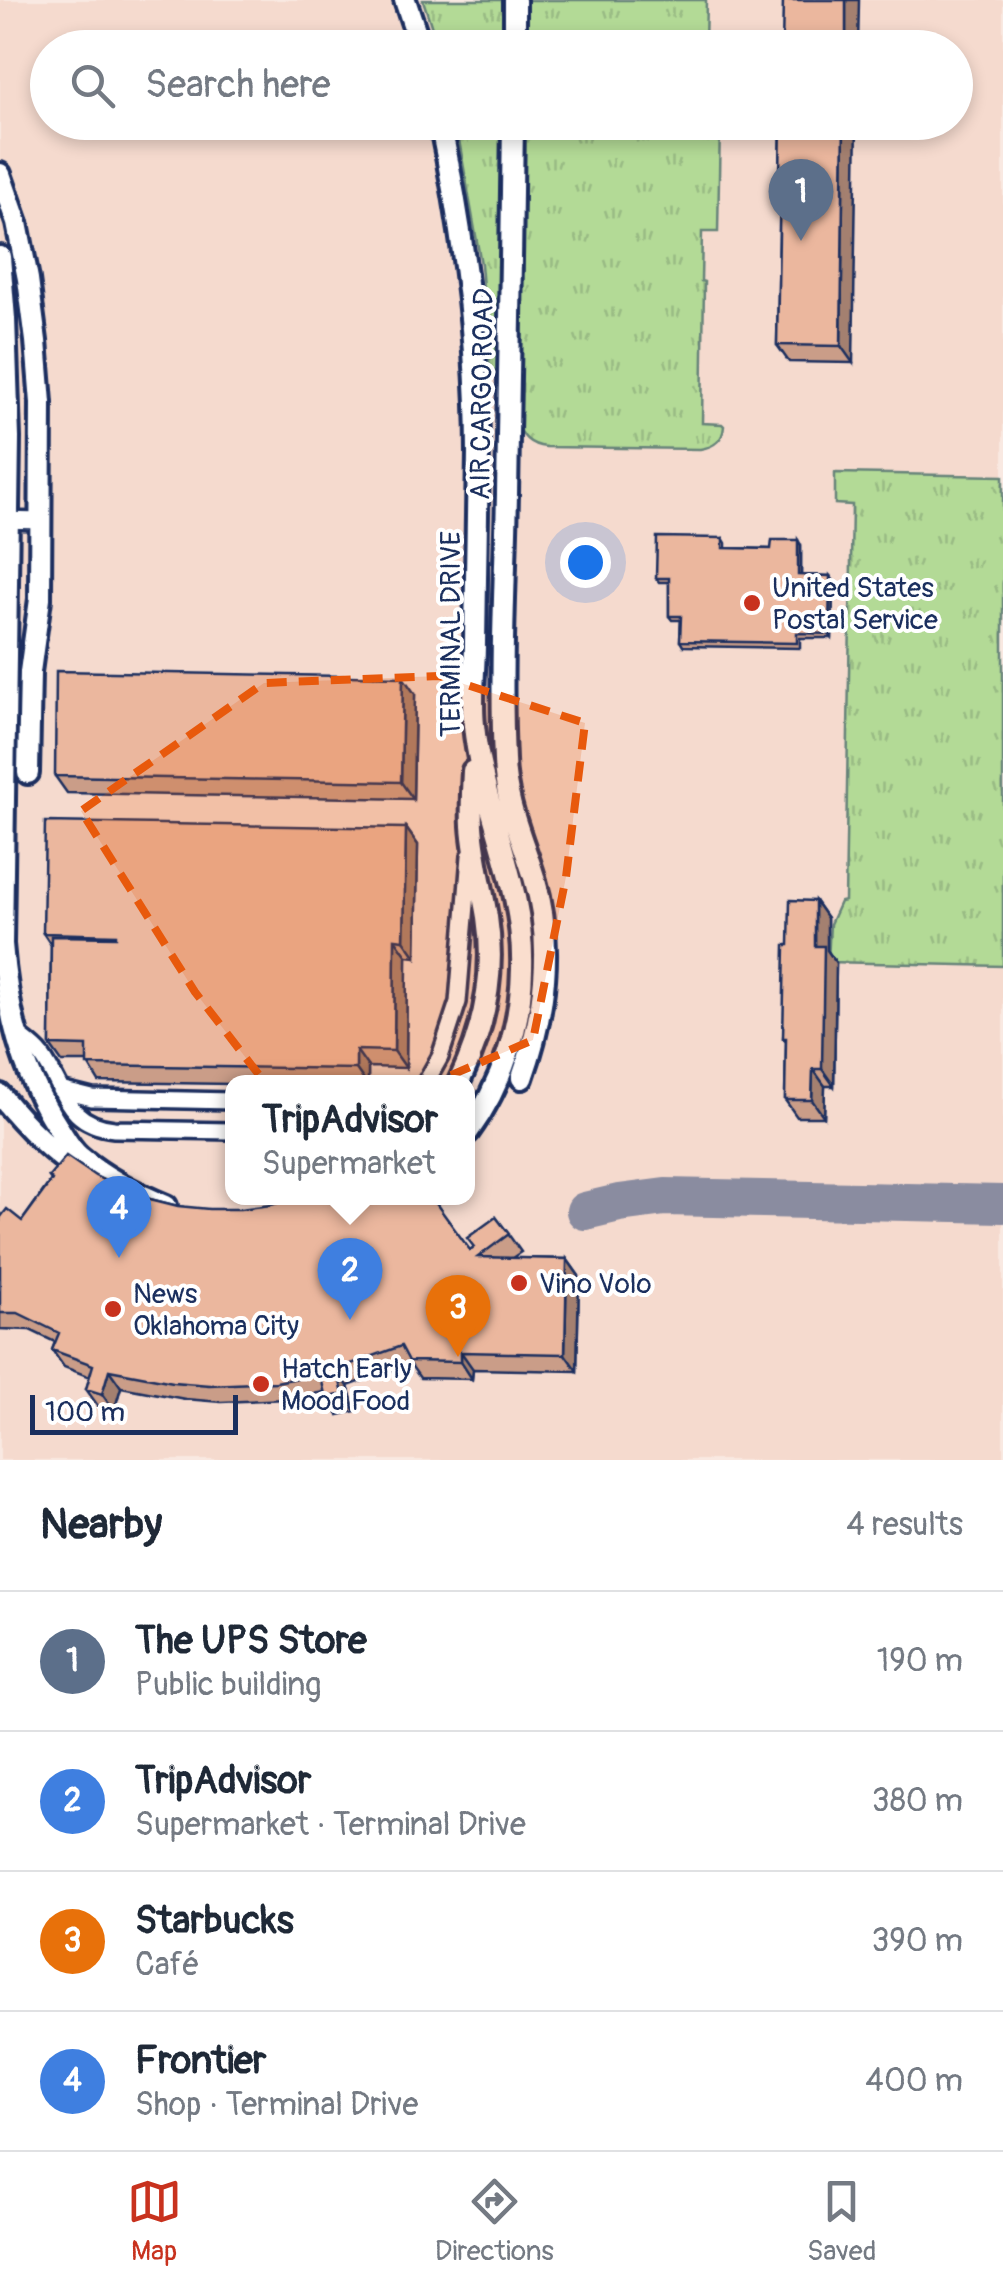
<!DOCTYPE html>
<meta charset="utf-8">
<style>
:root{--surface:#fff;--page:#f6f6f7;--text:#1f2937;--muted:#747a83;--line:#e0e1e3;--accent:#c8321e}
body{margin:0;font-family:Pangolin,sans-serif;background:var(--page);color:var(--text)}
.scale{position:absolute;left:30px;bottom:25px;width:208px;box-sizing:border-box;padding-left:10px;border:5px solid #1b2f5e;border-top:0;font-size:28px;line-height:35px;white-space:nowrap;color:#1b2f5e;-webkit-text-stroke:8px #fff;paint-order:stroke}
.you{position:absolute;left:585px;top:562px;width:35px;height:35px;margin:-25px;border:8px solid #fff;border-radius:50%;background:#1a73e8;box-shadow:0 0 0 15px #1a73e833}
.badge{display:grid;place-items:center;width:65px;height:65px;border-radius:50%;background:var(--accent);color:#fff;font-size:32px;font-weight:700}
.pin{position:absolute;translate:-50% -82px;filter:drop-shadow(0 2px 5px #0008)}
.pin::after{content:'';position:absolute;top:52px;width:35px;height:30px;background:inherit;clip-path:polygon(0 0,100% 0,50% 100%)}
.popup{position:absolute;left:225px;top:1075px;width:250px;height:130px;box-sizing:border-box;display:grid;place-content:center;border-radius:20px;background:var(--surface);filter:drop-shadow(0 2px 8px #0005);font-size:32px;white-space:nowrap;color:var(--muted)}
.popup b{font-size:38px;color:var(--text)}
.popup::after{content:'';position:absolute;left:50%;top:100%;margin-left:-20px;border:20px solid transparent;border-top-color:var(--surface)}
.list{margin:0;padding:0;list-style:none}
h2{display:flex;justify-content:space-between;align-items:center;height:130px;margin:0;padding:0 40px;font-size:42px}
h2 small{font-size:32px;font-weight:400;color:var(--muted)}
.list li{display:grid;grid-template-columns:65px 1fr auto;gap:30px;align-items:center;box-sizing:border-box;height:140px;padding:0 40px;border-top:2px solid var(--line)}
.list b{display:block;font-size:38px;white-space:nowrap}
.list p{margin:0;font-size:32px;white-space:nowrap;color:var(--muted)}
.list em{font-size:32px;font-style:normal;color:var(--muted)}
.icon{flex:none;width:55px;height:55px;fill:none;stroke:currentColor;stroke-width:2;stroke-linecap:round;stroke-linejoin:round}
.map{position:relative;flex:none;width:1003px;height:1460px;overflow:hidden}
.search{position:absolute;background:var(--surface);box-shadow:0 5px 15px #0003;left:30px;right:30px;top:30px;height:110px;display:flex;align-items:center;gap:25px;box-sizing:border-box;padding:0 35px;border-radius:55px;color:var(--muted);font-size:38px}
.sheet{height:690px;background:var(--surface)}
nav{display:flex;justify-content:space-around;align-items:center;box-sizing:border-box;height:140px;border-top:2px solid var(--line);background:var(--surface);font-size:28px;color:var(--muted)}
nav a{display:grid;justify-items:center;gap:5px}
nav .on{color:var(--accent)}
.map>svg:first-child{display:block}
.built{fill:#f5dace;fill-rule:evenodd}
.grass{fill:url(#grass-tufts);stroke:#67847a;stroke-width:2.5}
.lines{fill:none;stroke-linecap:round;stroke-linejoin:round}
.taxiway{stroke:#8a8ca0;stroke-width:38}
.street-casing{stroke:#1b2f5e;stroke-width:22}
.secondary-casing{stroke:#1b2f5e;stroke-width:28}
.street{stroke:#fff;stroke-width:15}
.secondary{stroke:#fff;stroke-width:20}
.wall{fill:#ca9d88;stroke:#1b2f5e;stroke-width:2.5}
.shaded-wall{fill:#a4806f;stroke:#1b2f5e;stroke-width:2.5}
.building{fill:#ebb79e;stroke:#1b2f5e;stroke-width:2.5}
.marked{fill:#e8590c;fill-opacity:0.2;stroke:#e8590c;stroke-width:8;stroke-dasharray:20 12;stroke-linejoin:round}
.poi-dot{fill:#c8321e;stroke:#fff;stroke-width:4}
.labels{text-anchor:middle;stroke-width:8;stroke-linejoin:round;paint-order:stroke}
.street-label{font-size:28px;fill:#1b2f5e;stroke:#fff}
.poi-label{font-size:28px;fill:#1b2f5e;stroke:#fff;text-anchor:start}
</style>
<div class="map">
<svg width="1003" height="1460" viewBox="0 0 1003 1460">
<defs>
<pattern id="grass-tufts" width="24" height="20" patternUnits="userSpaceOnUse" patternTransform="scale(2.5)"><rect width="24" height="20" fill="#b3da96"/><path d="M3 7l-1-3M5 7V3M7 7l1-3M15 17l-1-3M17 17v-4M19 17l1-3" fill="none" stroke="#99bb84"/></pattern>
</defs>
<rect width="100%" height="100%" fill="#f9e9e2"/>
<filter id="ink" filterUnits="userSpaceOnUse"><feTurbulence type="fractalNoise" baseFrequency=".01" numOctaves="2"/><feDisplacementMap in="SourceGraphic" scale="20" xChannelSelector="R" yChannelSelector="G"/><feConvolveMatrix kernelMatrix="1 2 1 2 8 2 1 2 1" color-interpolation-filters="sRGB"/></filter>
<g filter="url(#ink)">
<path class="built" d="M0,0h1003v1460h-1003zM48,48h908v74h-908zM232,1082h236v116h-236z"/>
<path class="grass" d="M423,0h82l-1,47h-66z
M522,0h184l-1,47 -184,1z
M456,123h47l-4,248 -9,-1 -9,-106z
M520,123h200l-2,109h-16l-1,49 3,1 -2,141 20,1 2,2c-1,15 -10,21 -24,23l-154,-2c-17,-2 -24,-10 -30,-26z
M835,473l168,3v490l-175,-4 2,-38 10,-22 5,-1 7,-396 -17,-1z"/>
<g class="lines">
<path class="taxiway" d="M585,1211l34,-8 46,-6 338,7"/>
<g class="street-casing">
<path id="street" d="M0,520l42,1
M17,1034c9,7 19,14 25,22 24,34 23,68 72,73l118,2
M426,1082l14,-25 18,-55 12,-146
M60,1090l32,8 140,3"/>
</g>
<g class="secondary-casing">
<path id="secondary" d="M405,0l16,48
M515,48v-48
M440,122c23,109 38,219 38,331 -1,63 -2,126 -3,189 0,27 -4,56 -1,83 8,84 51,160 48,244 -1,58 -20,116 -54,163
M513,122c-2,124 -3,248 -6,372 -2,89 -7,178 -3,266 1,42 18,78 30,117 20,66 11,137 -12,201
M0,174l17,49 11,56 8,62 5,62 -1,196 -10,73 -2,101
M0,257l5,62 4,119 -7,506c5,65 19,127 55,182 7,10 13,23 23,31 26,22 54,36 86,49
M459,1082c25,-52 37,-106 28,-165 -5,-30 -13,-61 -15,-91 -1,-18 0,-37 1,-55
M0,1095c24,30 49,56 82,77"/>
</g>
<use href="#street" class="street"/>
<use href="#secondary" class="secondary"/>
</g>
<path class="wall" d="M781,122l72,241 -64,-1 -12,-17z
M723,538l3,5v5l45,1 30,-4v30l29,1 3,4 -1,58h-32v10l-117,-2 -3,-5 1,-21h-9l-3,-4v-34h-10l-3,-4z
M415,694l-2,105 -346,-6 -12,-17z
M406,828l12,17 -2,112 -9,-1 -1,112 -38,-1v15h-136v2l-133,-2 -12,-20h-25l-12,-17 1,-100 -8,-12z
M815,901l12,17v32l9,13 -2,123h-9l-1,31h-27l-12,-17 1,-58 -3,-4 6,-93z
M95,1176l39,19 44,11 292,44 4,-3 22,-30 25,35 -9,6 55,1 12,17 -2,95 -104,-2 -1,10 -52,-1 -10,-14 -62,22 7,25 -17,4 -12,-17 -2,-6 -37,7 -66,3 -36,-3 -64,-12 -7,24 -16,-5 -12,-17 4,-12 -26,-10 -12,-17 3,-8 -25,-12 -30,-1v-111l22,3 29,-41 -2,-3z"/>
<path class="shaded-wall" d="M846,0h13l-1,48h-12z
M844,122h13l-4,241 -12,-17z
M798,540l3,5v35l-3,-5z
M830,576l3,4 -1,58 -3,-4z
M403,677l12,17 -2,105 -12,-17z
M406,828l12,17 -2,112 -12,-17z
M815,901l12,17v32l9,13 -2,123 -12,-17 -7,-123z
M395,939l12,17 -1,112 -12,-17z
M356,1050l12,17v15h-3l-9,-13z
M813,1069l12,17 -1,31 -12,-17z
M567,1259l12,17 -2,95 -12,-17z
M461,1352l12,17 -1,10 -11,-17z
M337,1369l11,17 7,25 -12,-17z
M109,1370l12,17 -7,24 -12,-17z"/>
<path class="building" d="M783,0h63v48h-64z
M781,122h63l-3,224 -64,-1z
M657,537l66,1v10l48,1 1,-9h26v35l32,1 -1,58 -32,-1v10l-117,-2 1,-25h-12v-38h-13z
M56,671l347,6 -2,105 -346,-6z
M45,822l361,6 -2,112 -9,-1 -1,112 -38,-1v19l-269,-4v-19l-37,-1 1,-109 65,1v-2l-73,-2z
M790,900l25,1v45h9l-2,123h-9l-1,31h-27l1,-62h-3l2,-93h4z
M66,1156l29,20 39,19 44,11 31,3h31l31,-4 23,-7h138l38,52 4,-3 -7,-9 29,-21 13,17 -31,23 89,2 -2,95 -104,-2v10l-52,-1 -8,-15 -64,23 6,25 -17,4 -6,-24 -44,8 -67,3 -36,-3 -64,-12 -7,24 -16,-5 7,-24 -41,-15 7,-17 -41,-20h-18v-95l7,-9 15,12 30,-41 -3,-3z"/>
</g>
<path class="marked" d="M439,676l146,47 -19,154 -33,163 -226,97 -112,-145 -114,-181 183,-128z"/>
<g class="poi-dot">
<circle cx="752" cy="603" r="10"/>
<circle cx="519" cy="1283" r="10"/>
<circle cx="113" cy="1309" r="10"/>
<circle cx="261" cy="1384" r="10"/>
</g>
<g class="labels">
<g class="street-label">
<text transform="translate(481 394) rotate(-89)" y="10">AIR CARGO ROAD</text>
<text transform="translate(450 634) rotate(-90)" y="10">TERMINAL DRIVE</text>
</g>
<g class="poi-label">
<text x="772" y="597">United States<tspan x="772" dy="32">Postal Service</tspan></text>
<text x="539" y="1293">Vino Volo</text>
<text x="133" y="1303">News<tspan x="133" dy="32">Oklahoma City</tspan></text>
<text x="281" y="1378">Hatch Early<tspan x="281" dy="32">Mood Food</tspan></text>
</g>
</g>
</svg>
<div class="scale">100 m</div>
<div class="you"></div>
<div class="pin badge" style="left:801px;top:241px;background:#5c6f8a">1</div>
<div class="pin badge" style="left:350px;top:1320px;background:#3f7fe0">2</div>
<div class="popup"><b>TripAdvisor</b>Supermarket</div>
<div class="pin badge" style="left:458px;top:1357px;background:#e8710a">3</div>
<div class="pin badge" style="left:119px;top:1258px;background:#3f7fe0">4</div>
<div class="search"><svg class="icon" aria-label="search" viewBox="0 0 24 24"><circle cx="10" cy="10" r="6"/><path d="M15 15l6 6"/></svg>Search here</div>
</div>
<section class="sheet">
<h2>Nearby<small>4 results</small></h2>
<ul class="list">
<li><span class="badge" style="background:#5c6f8a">1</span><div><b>The UPS Store</b><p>Public building</p></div><em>190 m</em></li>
<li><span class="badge" style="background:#3f7fe0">2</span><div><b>TripAdvisor</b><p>Supermarket · Terminal Drive</p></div><em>380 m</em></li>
<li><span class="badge" style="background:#e8710a">3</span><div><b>Starbucks</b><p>Café</p></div><em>390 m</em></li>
<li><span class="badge" style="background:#3f7fe0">4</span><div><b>Frontier</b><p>Shop · Terminal Drive</p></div><em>400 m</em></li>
</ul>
</section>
<nav>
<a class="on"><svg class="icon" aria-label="map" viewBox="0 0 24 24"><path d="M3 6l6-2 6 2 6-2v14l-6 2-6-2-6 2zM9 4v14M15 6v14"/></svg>Map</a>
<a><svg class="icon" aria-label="directions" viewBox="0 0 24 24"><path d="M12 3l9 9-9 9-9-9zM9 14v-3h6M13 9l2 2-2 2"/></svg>Directions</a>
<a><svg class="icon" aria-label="saved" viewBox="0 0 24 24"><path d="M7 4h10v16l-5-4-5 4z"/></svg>Saved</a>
</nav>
